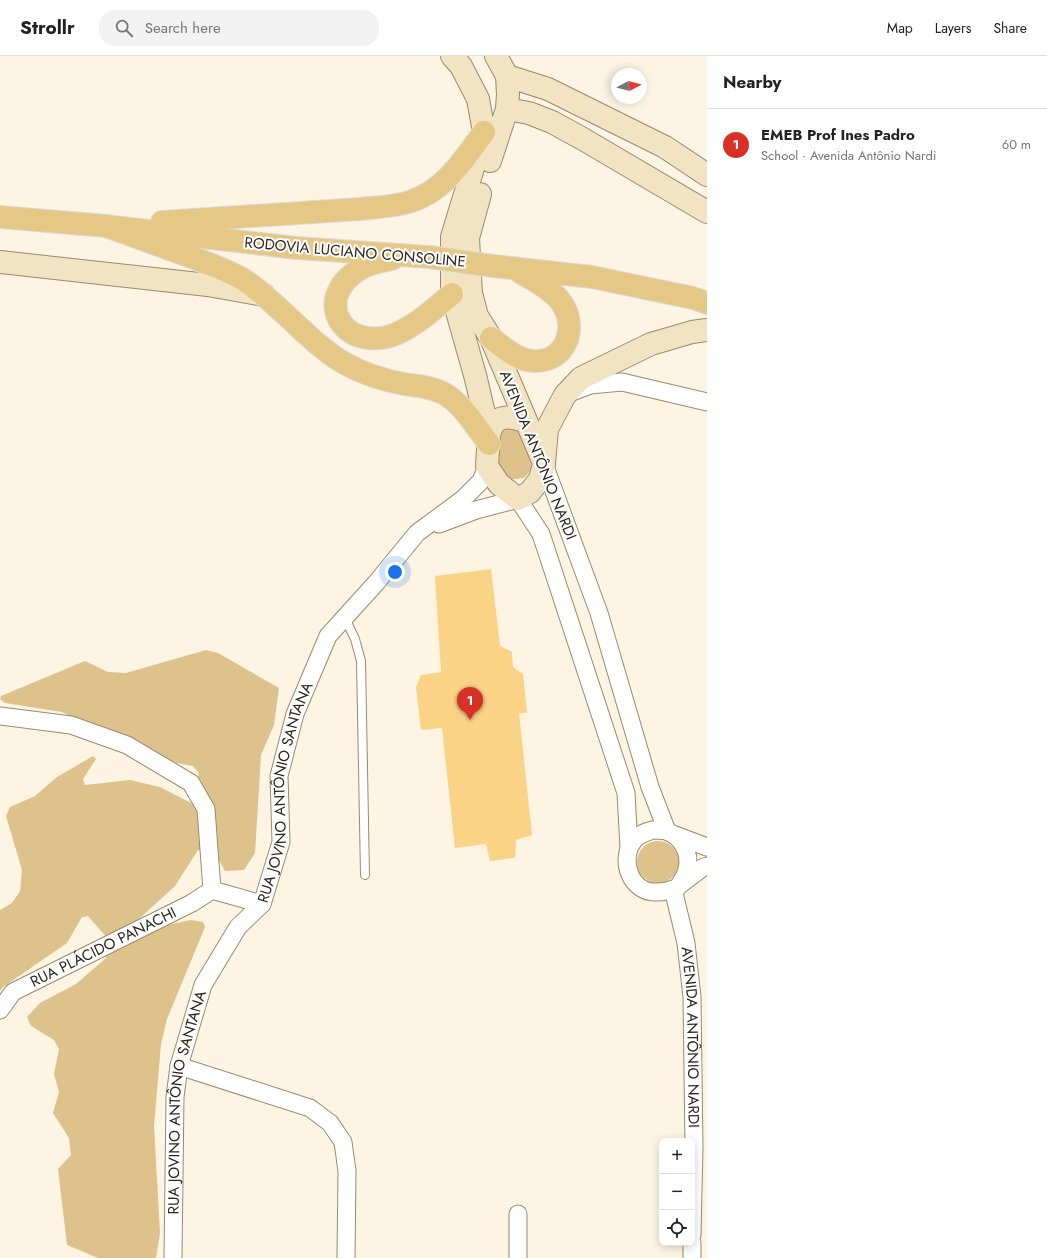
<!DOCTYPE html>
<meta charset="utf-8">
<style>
:root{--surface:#fff;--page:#f2f2f2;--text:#222;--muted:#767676;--line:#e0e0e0;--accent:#d93025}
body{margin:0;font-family:Jost,sans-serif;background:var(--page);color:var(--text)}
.controls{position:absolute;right:12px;bottom:12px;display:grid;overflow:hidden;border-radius:8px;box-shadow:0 2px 10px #0003}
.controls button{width:36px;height:36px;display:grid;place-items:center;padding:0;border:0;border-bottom:1px solid var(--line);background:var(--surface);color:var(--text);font:20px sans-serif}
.compass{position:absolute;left:611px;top:12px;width:36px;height:36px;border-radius:50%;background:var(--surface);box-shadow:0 2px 10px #0003;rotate:83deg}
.you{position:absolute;left:395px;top:516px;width:14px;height:14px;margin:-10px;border:3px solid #fff;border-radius:50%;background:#1a73e8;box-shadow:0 0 0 6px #1a73e833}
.badge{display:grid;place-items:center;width:26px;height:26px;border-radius:50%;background:var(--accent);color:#fff;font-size:13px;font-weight:700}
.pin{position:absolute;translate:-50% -33px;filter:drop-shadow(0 1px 2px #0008)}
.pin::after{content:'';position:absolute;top:21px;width:14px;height:12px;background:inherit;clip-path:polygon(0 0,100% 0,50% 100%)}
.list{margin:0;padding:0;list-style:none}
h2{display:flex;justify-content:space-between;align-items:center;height:52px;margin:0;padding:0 16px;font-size:17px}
h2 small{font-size:13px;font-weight:400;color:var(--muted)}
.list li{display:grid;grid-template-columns:26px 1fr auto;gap:12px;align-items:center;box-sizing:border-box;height:72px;padding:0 16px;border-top:1px solid var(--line)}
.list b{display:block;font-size:15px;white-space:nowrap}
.list p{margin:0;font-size:13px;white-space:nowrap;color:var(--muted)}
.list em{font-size:13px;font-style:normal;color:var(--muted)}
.icon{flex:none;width:22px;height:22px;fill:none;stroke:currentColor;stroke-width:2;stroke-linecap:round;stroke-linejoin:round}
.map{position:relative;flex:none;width:707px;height:1202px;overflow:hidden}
header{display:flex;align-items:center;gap:24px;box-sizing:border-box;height:56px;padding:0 20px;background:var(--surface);border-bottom:1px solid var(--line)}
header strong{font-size:19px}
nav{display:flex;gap:22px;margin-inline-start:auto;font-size:14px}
.search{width:280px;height:36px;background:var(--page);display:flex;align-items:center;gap:10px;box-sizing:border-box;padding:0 14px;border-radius:16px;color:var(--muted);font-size:15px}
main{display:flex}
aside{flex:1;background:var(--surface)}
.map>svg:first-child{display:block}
.green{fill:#dec28b}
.building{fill:#fad386}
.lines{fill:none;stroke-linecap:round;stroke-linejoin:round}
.lane-casing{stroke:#998a6f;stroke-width:10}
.street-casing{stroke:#998a6f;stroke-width:19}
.secondary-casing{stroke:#998a6f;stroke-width:24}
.primary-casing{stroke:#dddcdb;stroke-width:24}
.lane{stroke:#fff;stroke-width:8}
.street{stroke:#fff;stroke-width:17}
.secondary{stroke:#f2e3c2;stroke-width:22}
.primary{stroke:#e5c886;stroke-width:22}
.primary-bridge-casing{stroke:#dddcdb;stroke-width:24;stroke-linecap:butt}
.primary-bridge{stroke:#e5c886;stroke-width:22}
.labels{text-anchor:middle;stroke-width:4;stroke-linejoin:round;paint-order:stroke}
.street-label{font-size:15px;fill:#2c261b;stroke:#fff}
</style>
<header>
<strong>Strollr</strong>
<div class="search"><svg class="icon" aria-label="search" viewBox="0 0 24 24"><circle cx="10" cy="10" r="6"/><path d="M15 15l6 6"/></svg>Search here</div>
<nav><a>Map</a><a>Layers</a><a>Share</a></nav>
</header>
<main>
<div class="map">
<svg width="707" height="1202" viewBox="0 0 707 1202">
<rect width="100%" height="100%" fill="#fdf4e3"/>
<path class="green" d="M506,368l13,5 12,30v11l-7,8c-15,2 -16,2 -26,-8l-1,-34z
M206,594l12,3 61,35 -5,37 -13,30 -6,98 -11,17 -19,1 -10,-18 -17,-3 -23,36 -35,32 2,7 10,3 39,-8 12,2 2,5 -38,92 -6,25 -7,82 6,107 -4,25h-58l-31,-13 -9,-76 13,-14 -2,-17 -16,-25 6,-21 -5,-18 5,-25 -5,-9 -23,-14 -4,-9 13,-14 36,-19 30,-26 3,-18 -21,-24 -6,1 -15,26 -64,44 -3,4v-81l12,-7 8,-12 2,-21 -16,-54 4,-9 25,-11 22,-19 36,-21 3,3 -13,20 2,6 45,-5 30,7 33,17 8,-3 -3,-29 -5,-6 -33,-6 -98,-48 -57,-9 -5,-4 1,-3 84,-35 23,11 18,1z
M637 806a21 21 0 1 1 42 0a21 21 0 1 1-42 0Z"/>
<path class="building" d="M491,513l9,77 12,6 1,15 10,7 4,39h-8l13,122 -16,5 -1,18 -25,3 -4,-17 -31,4 -13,-120 -21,2 -5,-43 5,-12 20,-3 -6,-96z"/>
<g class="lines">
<g class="lane-casing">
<path id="lane" d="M345,562l10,21 6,22 4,214"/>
</g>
<g class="street-casing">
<g id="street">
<path d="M569,337l21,-8 32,-3 85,20"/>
<path d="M544,408l55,149 51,174 17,44"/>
<path d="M439,468l37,-14 42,-11 23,35 85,259 3,55"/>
<path d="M0,660l71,9 56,20 64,38 15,26 6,81"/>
<path d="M653,774c4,0 9,0 13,1 15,5 25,21 21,38 -1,7 -6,13 -10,19 -6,2 -13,4 -19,4 -27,2 -40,-32 -24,-52 5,-6 12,-8 19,-10z"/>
<path d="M675,779l32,12"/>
<path d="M681,828l21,-16 5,-2"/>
<path id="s1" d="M673,833l13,54 6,54 2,150 -2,88"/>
<path d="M212,834l50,14"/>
<path id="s2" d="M0,954l13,-18 179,-89 20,-13"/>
<path d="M179,1010l131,42 20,15 13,19 4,29 -1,87"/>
<path id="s3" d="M173,1202l2,-161 4,-31 24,-81 35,-58 24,-23 19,-62 -2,-66 16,-62 33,-78 48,-53 41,-50 46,-34 18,-18 6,-15"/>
<path d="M518,1202v-44"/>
<path d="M692,1202v-15"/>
</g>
</g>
<g class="secondary-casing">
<path id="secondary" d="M452,0l9,10 17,33 6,33 -32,105v57l23,81 14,59 -2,32 12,18 19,15 12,-7 10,-13 4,-15 3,-35 18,-34 16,-17 70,-34 41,-12 15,-2
M496,0l11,20 41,13 117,58 42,28
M507,53l22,4 23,9 31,17 124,73
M490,105l17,-52 1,-15 -1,-18
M480,138l-12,44 3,55 6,23 14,22 53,125
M0,206l208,23 56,10
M489,378c2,-4 3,-9 6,-12 9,-8 21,-4 31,0"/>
</g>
<g class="primary-casing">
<path id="primary" d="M0,161l106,9 191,22 132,9
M162,166l198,-13c18,-2 35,-2 52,-8 33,-11 52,-42 72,-69
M106,170c28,10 57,21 85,31 18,7 37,13 53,23 36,24 63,61 100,83 19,11 39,17 60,21 13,2 29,3 41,10 17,10 32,34 44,50
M392,203c-10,2 -23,4 -32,10 -52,32 -13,87 38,64 20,-9 37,-25 54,-39
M493,210l99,11 101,21 14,5
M491,282c12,9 26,22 42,23 33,2 46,-34 28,-59 -9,-13 -28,-22 -41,-30"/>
</g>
<use href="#lane" class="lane"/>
<use href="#street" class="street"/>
<use href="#secondary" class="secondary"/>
<use href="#primary" class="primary"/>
<g class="primary-bridge-casing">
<path id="primary-bridge" d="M429,201l64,9"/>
</g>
<use href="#primary-bridge" class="primary-bridge"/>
</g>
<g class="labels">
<g class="street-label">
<text transform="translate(355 196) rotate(5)" y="5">RODOVIA LUCIANO CONSOLINE</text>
<text transform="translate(538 399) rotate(68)" y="5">AVENIDA ANTÔNIO NARDI</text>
<text dy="5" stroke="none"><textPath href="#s3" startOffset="493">RUA JOVINO ANTÔNIO SANTANA</textPath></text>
<text dy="5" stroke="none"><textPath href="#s2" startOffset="123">RUA PLÁCIDO PANACHI</textPath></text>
<text dy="5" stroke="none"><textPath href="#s1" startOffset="150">AVENIDA ANTÔNIO NARDI</textPath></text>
<text dy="5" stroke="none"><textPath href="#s3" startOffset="157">RUA JOVINO ANTÔNIO SANTANA</textPath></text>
</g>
</g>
</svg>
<div class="controls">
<button>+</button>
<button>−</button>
<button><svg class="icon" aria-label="locate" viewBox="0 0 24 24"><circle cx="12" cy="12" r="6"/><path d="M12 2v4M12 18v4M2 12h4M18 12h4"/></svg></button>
</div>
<svg class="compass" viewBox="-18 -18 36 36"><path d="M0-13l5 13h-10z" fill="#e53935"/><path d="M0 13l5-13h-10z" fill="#767676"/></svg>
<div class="you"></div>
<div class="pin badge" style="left:470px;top:664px">1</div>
</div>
<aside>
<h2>Nearby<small></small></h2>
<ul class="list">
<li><span class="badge">1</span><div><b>EMEB Prof Ines Padro</b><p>School · Avenida Antônio Nardi</p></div><em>60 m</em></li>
</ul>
</aside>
</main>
